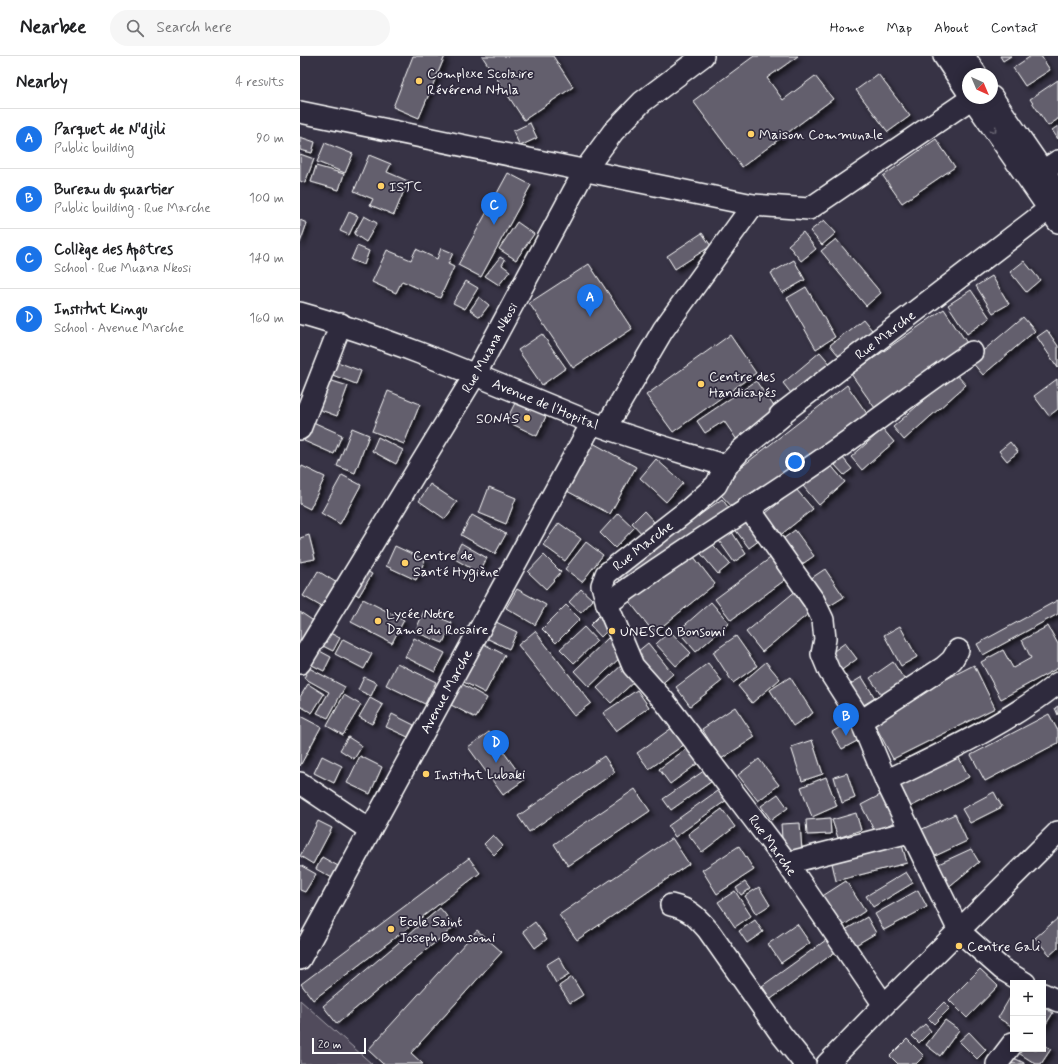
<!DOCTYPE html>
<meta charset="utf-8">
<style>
:root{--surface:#fff;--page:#f6f6f6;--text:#202124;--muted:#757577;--line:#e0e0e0;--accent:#1a73e8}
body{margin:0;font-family:Mynerve,sans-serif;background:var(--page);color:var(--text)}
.controls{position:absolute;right:12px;bottom:12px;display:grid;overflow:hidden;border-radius:0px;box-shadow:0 2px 10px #0003}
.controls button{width:36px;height:36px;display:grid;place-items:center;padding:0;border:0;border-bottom:1px solid var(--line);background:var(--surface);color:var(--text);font:20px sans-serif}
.compass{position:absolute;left:662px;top:12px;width:36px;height:36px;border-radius:50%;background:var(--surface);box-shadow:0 2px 10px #0003;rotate:136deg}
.scale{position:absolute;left:12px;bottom:10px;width:54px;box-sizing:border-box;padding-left:4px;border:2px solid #fff;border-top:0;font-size:11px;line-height:14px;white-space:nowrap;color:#fff;-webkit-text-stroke:3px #2f2a3d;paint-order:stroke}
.you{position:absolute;left:495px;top:406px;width:14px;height:14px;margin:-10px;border:3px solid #fff;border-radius:50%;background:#1a73e8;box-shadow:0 0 0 6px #1a73e833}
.badge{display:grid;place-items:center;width:26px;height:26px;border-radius:50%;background:var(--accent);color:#fff;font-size:13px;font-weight:700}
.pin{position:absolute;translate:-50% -33px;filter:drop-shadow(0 1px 2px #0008)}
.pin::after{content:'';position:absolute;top:21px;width:14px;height:12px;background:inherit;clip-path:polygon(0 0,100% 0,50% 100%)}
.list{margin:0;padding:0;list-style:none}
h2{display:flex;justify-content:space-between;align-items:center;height:52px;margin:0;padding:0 16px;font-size:17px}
h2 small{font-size:13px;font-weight:400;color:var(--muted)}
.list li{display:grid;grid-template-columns:26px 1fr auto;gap:12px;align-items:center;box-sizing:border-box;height:60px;padding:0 16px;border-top:1px solid var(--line)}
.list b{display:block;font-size:15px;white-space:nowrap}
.list p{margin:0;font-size:13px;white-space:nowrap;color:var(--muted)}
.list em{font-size:13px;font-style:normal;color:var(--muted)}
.icon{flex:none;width:22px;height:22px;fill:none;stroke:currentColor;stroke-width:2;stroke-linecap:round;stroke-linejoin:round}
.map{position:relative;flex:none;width:758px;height:1008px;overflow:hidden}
header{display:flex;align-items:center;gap:24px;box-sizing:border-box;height:56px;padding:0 20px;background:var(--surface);border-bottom:1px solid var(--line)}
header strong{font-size:19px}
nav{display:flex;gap:22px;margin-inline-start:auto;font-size:14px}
.search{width:280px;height:36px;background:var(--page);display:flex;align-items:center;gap:10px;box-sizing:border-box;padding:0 14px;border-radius:22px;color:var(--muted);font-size:15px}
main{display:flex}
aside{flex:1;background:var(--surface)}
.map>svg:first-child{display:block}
.green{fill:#514c5c;stroke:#a8a6ae}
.building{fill:#635f6d;stroke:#fff;filter:url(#shadow)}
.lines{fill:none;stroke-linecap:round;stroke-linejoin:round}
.minor-casing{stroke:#fff;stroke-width:24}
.minor{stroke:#2f2a3d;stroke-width:21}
.oneway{stroke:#6d6a77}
.poi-dot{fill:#ffd166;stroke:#2f2a3d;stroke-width:1.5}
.labels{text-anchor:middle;stroke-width:3.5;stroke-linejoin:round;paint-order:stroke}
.poi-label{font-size:14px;fill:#fff;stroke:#2f2a3d;text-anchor:start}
.street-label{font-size:14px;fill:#fff;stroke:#2f2a3d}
</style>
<header>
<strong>Nearbee</strong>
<div class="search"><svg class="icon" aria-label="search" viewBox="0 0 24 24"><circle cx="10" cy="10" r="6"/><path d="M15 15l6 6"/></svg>Search here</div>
<nav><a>Home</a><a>Map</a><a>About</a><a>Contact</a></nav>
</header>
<main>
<aside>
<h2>Nearby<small>4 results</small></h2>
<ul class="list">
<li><span class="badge">A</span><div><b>Parquet de N'djili</b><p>Public building</p></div><em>90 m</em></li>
<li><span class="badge">B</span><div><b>Bureau du quartier</b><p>Public building · Rue Marche</p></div><em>100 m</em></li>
<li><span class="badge">C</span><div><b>Collège des Apôtres</b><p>School · Rue Muana Nkosi</p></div><em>140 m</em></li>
<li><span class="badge">D</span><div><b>Institut Kingu</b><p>School · Avenue Marche</p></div><em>160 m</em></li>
</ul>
</aside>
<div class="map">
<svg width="758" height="1008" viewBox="0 0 758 1008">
<defs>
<filter id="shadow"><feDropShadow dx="3.5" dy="3.5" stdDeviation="2" flood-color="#0009"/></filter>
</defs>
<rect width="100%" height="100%" fill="#373345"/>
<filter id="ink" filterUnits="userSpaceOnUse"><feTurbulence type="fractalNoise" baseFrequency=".025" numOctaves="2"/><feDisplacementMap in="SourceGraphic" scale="8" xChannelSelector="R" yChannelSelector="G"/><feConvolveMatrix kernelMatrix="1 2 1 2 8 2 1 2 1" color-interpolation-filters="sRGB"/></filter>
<g filter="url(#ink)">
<path class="green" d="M0,944l72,64h-72z"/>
<path class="building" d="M113,0h32l-26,62 -26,-11z
M182,0h71l20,31 -49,33z
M454,0h44l-31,22 16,22 32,-24 18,23 -91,68 -49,-66z
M700,0h11l-8,5z
M731,0h10l9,14 -25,16 -12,-18z
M578,18l32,42 -22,16 -32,-42z
M758,24v39l-10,7 -18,-27z
M230,67l7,15 -17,8 -7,-15z
M758,70v13l-6,-9z
M0,81l15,5 -3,11 -12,-3z
M636,83l19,28 -53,36 -19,-27z
M25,87l28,11 -8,19 -28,-11z
M0,98l14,5 -9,24 -5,-2z
M69,99l22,9 -4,8 21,9 -14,34 -24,-10 3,-6 -19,-8z
M16,110l28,8 -5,16 -28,-8z
M208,117l23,12 -50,92 -23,-12z
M49,156l9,4 -9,19 -9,-4z
M64,160l13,7 -11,19 -12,-8z
M0,164l7,3 -7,20z
M524,164l12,13 -14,12 -12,-14z
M217,166l17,12 -18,26 -17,-11z
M503,176l13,17 -15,12 -13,-16z
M402,177l9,13 -36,23 -8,-13z
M536,183l45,54 -15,13 -45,-55z
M57,190l12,5 -5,14 -13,-5z
M141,192l12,5 -5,11 6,3 -14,31 -38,-17 -6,12 -24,-11 15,-32 24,10 5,-11 21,10z
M200,201l5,3 -3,5 8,6 -11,14 -14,-9z
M494,204l11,20 -23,13 -11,-20z
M724,205l16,19 -14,12 -16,-20z
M289,208l43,65 -59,39 -44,-65z
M692,220l17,28 -16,9 -17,-27z
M166,225l12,7 -13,21 -12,-6z
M506,231l29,50 -19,12 -29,-51z
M671,234l19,28 -23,16 -19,-29z
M179,241l10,8 -9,12 -10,-7z
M644,253l25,37 -92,65 -26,-37z
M723,261l12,14 -52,44 -12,-14z
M563,263l13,16 -33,26 -13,-16z
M747,274l11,16v22l-21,-31z
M242,278l24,34 -24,17 -24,-35z
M430,279l26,38 -83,59 -27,-37z
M520,296l12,14 -38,31 -11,-14z
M35,305l26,10 -5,13 -26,-10z
M655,317l11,12 -62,55 -11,-13z
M757,323l1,30 -9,7 -15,-20z
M29,324l19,6 -11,30 -19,-7z
M456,325l22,31 -41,28 -13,-19 -19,12 -8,-12z
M547,329l23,33 -136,91 -13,-14 19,-27z
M88,335l32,13 -16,40 -32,-13z
M217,343l30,15 -10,22 -31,-15z
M13,366l29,13 -8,19 -30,-13z
M52,372l17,7 -14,38 -18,-7z
M583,373l11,13 -32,28 -11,-13z
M78,381l25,13 -7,14 -24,-13z
M710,386l8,10 -11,9 -8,-10z
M293,387l43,24 -26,47 -43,-23z
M543,402l9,11 -8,6 -9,-10z
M356,403l27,24 -17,19 -26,-24z
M529,407l16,19 -26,23 -16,-19z
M2,410l23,11 -15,32 -10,-5v-34z
M42,419l19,10 -21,39 -19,-11z
M130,428l27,18 -12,17 -26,-18z
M189,431l27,11 -10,26 -27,-11z
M496,433l17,20 -35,28 -17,-20z
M422,443l9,12 -107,75 -8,-11z
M344,455l12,13 -13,11 -11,-12z
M318,457l16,15 -19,20 -15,-15z
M172,459l34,19 -11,20 -34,-19z
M449,461l15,20 -15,11 -15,-20z
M259,467l22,16 -16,22 -22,-16z
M430,473l16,25 -12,8 -17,-24z
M495,474l19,26 -16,11 -19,-25z
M9,479l6,24 -15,3v-24z
M408,483l22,25 -12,10 -21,-25z
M286,486l17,13 -21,27 -17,-13z
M161,487l26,15 -8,15 -26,-15z
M95,490l30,14 -9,20 -30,-14z
M390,496l25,32 -61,49 -25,-32z
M244,499l17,17 -15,17 -18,-17z
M473,500l16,21 -58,43 -16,-21z
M61,512l11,6 -13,22 -11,-7z
M525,513l19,28 -16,10 -18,-28z
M18,515l19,12 -15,24 -19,-11z
M217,533l29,16 -11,20 -29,-17z
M281,533l12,11 -12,13 -12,-11z
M497,534l16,20 -51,42 -16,-20z
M63,543l41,21 -12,23 -41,-21z
M758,544v14l-75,41 -6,-11z
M411,546l18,21 -33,29 -18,-21z
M266,549l14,14 -24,24 -14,-14z
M124,555l28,12 -9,20 -28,-11z
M0,556l15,10 -15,23z
M299,560l12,11 -10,10 -11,-12z
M194,565l23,11 -8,17 -23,-11z
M600,570l17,31 -16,9 -17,-31z
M748,570l10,18v24l-57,31 -20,-37 22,-12 10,18 18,-10 -9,-18z
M284,571l13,14 -23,22 -14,-14z
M235,575l56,72 -17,13 -56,-71z
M370,575l21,22 -15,13 -20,-22z
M28,576l12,6 -7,13 -12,-6z
M436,580l21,30 -24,17 -20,-31z
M114,582l31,15 -10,19 -30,-15z
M308,582l16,16 -35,33 -15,-16z
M43,583l29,15 -8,15 -29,-15z
M180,586l25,13 -20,38 -25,-13z
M348,587l25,31 -15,13 -26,-31z
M545,587l12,16 -18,13 -12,-16z
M16,593l15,8 -7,14 -16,-8z
M466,606l14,17 -28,24 -14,-17z
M593,606l13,20 -23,15 -13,-19z
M97,607l39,19 -11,22 -39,-19z
M408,607l14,18 -32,25 -14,-19z
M323,608l14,15 -26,24 -14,-15z
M674,609l21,43 -102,51 -22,-42z
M9,612l36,19 -17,31 -11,-5 12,-21 -25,-14z
M64,621l13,6 -6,13 -13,-6z
M490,621l23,36 -20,13 -23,-36z
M562,621l13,21 -18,11 -13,-21z
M8,628l16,10 -12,19 -12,-7v-9z
M162,628l25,14 -11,20 -25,-13z
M337,634l12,17 -33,24 -13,-18z
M44,639l17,10 -18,30 -16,-9z
M70,642l13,7 -11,19 -13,-7z
M758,650v9l-3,-7z
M435,651l20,30 -34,22 -19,-30z
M92,658l22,11 -6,12 -22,-10z
M749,658l9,17v12l-73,38 -14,-26z
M0,660l21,11 -21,39z
M549,666l10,18 -17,9 -10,-17z
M376,669l12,17 -39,27 -12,-16z
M189,676l35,48 -21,15 -35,-48z
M48,681l14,9 -8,13 -14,-9z
M512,684l11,34 -21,7 -11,-34z
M390,690l11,15 -31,23 -11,-15z
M657,698l12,23 -63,32 -11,-23z
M22,700l20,10 -8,17 -20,-10z
M60,700l22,11 -12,27 -23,-11z
M304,700l11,16 -86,60 -11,-16z
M459,703l20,26 -21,16 -20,-26z
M408,712l7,11 -44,31 -8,-11z
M547,717l8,25 -13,5 -8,-26z
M526,721l11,29 -25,11 -11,-30z
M424,730l7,11 -56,40 -7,-11z
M335,733l15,22 -82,55 -14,-22z
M694,736l8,15 -32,16 -8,-14z
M478,738l10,14 -17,12 -10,-14z
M582,738l14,27 -21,11 -14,-27z
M422,753l13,18 -33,25 -14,-18z
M556,757l5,17 -23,8 -6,-18z
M655,758l12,27 -36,17 -13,-27z
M530,762l1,16 -24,1 -1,-15z
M18,765l14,7 -19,36 -13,-8z
M500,767l2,28 -19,1 -2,-28z
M193,779l10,11 -9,9 -10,-11z
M372,782l17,26 -112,76 -18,-25z
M602,789l5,18 -71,18 -4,-18z
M439,790l15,24 -37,24 -15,-24z
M671,793l8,13 -33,27 -12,-23z
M22,801l18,10 -6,12 -18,-10z
M169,802l11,15 -167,127 -12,-16z
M0,809l16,9 -11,18 -5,-2z
M606,816l7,11 -40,24 -7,-11z
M546,825l19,30 -24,16 -20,-30z
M445,826l5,7 -9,6 -5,-7z
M459,831l11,18 -14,9 -11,-18z
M618,834l9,17 -43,23 -9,-16z
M435,835l16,25 -16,11 -17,-25z
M140,852l15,18 -118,98 -14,-18z
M567,861l9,16 -22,13 -9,-16z
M758,862v30l-8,7 -15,-17z
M455,864l8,12 -16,11 -8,-12z
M235,866l12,17 -12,9 -12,-17z
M497,868l13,19 -29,20 -13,-19z
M177,874l25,22 -91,101 12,11h-40l-15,-14z
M526,884l9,12 -64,47 -9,-13z
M259,901l10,18 -13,8 -10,-18z
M680,913l18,17 -31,32 -18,-18z
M272,921l11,18 -13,8 -11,-17z
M712,938h1v33l-15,-9z
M644,946l6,6 -16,16 -6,-6z
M743,951l10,6 -10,16z
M645,964l14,10 -19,26 -14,-11z
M625,968l6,7 -12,12 -7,-7z
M669,976l17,18 -9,9 -18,-18z
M607,983l17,17 -8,8h-18l-8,-8z
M743,988l8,5 -10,15h-5l-19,-12 2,-3h24z
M710,1000l14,7v1h-18z"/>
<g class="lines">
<g class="minor-casing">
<g id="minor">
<path d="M644,0l24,36"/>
<path d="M664,0l12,18"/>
<path d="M692,41l66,96"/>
<path d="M672,42l86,124"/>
<path d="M0,56l453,93 56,4 163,-111"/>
<path d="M743,115l15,-10"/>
<path id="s1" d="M0,257c100,28 194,70 290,109 43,17 92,30 136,44"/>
<path d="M306,371l57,-97 90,-125"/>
<path d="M0,373l41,-105"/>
<path d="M448,451l66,94 9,19 2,19 -3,15 7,17 32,50 25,60"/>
<path d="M307,548c63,-46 130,-87 195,-131 58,-38 112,-83 170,-121"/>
<path id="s2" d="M0,607l176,-290 109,-203 28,-38 29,-30 61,-46"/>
<path d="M561,665l83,-54 8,-7 6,-10"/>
<path d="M0,727l70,47"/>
<path d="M487,807l122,-31"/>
<path d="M371,849c18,4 25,11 37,25l73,104 24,30"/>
<path id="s3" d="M0,903l292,-536"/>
<path d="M725,927l-23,-14 -43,-38 -73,-150c59,-29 121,-57 172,-98"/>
<path d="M743,938l15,7"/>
<path id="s4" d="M584,949l-97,-142 -122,-161 -32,-36 -26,-62 -5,-19 4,-11 82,-64 28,-25 10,-19 15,-16 40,-33 -1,-2 278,-213"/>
<path d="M527,1008l57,-59 174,-173"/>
<path d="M697,1008l16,-21"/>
</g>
</g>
<use href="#minor" class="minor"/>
</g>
<defs><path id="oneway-chevron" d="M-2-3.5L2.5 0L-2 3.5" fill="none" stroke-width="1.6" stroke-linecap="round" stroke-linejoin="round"/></defs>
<use class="oneway" href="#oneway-chevron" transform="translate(694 74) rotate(55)"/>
</g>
<g class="poi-dot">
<circle cx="119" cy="25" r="4"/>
<circle cx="451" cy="78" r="4"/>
<circle cx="81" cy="130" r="4"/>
<circle cx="401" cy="328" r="4"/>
<circle cx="227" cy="362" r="4"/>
<circle cx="105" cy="507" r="4"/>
<circle cx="78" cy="565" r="4"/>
<circle cx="312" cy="575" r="4"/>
<circle cx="126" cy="718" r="4"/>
<circle cx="91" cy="873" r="4"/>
<circle cx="659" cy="890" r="4"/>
</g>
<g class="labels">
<g class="poi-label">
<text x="127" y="22">Complexe Scolaire<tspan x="127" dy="16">Révérend Ntula</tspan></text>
<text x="459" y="83">Maison Communale</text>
<text x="89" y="135">ISTC</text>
<text x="409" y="325">Centre des<tspan x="409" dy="16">Handicapés</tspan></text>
<text x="219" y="367" text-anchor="end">SONAS</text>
<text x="113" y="504">Centre de<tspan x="113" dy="16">Santé Hygiène</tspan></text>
<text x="86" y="562">Lycée Notre<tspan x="86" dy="16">Dame du Rosaire</tspan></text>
<text x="320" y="580">UNESCO Bonsomi</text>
<text x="134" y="723">Institut Lubaki</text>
<text x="99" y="870">Ecole Saint<tspan x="99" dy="16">Joseph Bonsomi</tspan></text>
<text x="667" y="895">Centre Gali</text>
</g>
<g class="street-label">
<text dy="5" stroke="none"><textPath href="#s4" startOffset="892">Rue Marche</textPath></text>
<text dy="5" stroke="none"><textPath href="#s2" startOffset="368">Rue Muana Nkosi</textPath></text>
<text dy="5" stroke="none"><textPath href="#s1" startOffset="262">Avenue de l'Hopital</textPath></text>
<text dy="5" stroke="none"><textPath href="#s4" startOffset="567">Rue Marche</textPath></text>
<text dy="5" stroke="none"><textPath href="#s3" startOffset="305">Avenue Marche</textPath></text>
<text transform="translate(473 789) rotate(54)" y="5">Rue Marche</text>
</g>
</g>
</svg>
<div class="controls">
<button>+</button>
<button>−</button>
</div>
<svg class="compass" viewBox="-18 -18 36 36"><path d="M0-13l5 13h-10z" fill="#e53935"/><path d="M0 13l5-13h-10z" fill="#757577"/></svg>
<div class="scale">20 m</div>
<div class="you"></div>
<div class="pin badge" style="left:290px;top:261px">A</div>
<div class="pin badge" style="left:546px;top:680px">B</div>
<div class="pin badge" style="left:194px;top:169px">C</div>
<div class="pin badge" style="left:196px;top:707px">D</div>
</div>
</main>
